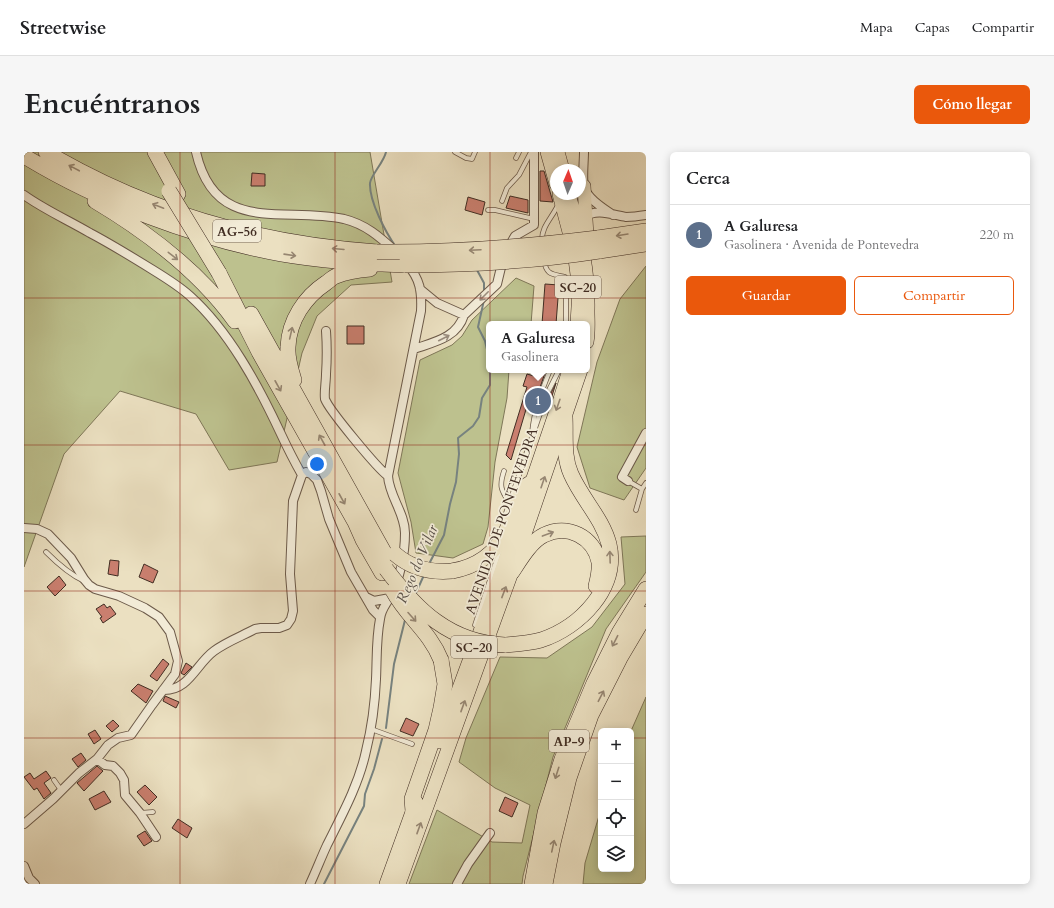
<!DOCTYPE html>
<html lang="es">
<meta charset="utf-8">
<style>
:root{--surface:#fff;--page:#f6f6f6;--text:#202124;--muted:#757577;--line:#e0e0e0;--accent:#ea580c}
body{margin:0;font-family:Cardo,serif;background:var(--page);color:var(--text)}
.controls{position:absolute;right:12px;bottom:12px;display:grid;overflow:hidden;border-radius:6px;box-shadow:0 2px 10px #0003}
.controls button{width:36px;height:36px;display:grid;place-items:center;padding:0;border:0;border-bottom:1px solid var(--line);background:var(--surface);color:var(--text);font:20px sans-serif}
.compass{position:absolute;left:526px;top:12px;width:36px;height:36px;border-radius:50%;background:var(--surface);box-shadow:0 2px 10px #0003;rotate:2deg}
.you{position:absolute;left:293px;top:312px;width:14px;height:14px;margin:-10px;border:3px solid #fff;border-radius:50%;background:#1a73e8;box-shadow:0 0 0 6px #1a73e833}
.badge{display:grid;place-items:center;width:26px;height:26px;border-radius:50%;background:var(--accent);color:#fff;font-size:13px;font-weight:700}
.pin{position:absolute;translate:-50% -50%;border:2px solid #fff;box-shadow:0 1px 4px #0006}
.popup{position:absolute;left:462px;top:169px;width:104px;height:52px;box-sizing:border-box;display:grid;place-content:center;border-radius:6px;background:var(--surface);filter:drop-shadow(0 1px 3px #0005);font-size:13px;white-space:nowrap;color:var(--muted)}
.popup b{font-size:15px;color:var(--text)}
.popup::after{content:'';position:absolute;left:50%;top:100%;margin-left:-8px;border:8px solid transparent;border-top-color:var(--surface)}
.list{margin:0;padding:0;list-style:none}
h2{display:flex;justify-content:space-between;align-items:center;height:52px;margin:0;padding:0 16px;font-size:17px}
h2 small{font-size:13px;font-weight:400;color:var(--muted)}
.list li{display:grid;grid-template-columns:26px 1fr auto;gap:12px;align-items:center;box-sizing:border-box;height:60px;padding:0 16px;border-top:1px solid var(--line)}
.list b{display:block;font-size:15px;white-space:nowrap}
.list p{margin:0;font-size:13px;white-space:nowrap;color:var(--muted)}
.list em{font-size:13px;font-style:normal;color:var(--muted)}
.actions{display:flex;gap:8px;padding:12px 16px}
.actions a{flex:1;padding:9px 0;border:1px solid var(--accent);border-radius:6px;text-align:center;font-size:14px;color:var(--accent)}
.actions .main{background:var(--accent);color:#fff}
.icon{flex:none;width:22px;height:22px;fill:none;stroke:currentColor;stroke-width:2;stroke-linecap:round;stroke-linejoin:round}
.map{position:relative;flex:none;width:622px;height:732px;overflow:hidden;border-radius:6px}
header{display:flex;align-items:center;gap:24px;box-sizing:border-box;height:56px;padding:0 20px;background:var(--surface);border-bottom:1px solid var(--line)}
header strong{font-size:19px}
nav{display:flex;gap:22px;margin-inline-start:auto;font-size:14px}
.intro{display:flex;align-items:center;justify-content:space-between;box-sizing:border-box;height:96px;padding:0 24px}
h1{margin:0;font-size:28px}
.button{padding:10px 18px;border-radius:6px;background:var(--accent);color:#fff;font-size:14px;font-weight:700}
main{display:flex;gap:24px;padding:0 24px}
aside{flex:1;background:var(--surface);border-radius:6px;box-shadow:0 2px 10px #0003}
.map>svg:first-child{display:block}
.green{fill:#bdc18e;stroke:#7f7758}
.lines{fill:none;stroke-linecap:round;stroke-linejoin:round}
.stream{stroke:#77827f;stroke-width:2}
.building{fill:#ca7f6f;stroke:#412d23}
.service-casing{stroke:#6c5a4a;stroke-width:5.5}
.minor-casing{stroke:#6c5a4a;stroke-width:10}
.trunk-casing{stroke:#412d23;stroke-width:14}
.motorway-casing{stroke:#412d23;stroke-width:16}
.service{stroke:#f2ebd7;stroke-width:4}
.minor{stroke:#f2ebd7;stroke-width:8}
.trunk{stroke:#ebe0c1;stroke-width:13}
.motorway{stroke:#ebe0c1;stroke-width:15}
.motorway-bridge-casing{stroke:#412d23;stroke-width:16;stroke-linecap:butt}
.motorway-bridge{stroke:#ebe0c1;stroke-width:15}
.oneway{stroke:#968672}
.oneway2{stroke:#9a8c7d}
.grid{fill:none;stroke:#8f2418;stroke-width:1;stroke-opacity:0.55}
.labels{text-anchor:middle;stroke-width:3.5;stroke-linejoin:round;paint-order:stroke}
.shield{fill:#f2ebd7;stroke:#766659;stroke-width:1}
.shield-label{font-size:13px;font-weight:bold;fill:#412d23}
.street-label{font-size:14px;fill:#412d23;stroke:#f2ebd7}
.water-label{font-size:15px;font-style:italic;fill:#585049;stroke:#f2ebd7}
</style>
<header>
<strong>Streetwise</strong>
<nav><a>Mapa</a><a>Capas</a><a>Compartir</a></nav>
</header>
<div class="intro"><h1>Encuéntranos</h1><a class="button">Cómo llegar</a></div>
<main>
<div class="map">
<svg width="622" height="732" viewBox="0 0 622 732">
<rect width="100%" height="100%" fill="#ebe0c1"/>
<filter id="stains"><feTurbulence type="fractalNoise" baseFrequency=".005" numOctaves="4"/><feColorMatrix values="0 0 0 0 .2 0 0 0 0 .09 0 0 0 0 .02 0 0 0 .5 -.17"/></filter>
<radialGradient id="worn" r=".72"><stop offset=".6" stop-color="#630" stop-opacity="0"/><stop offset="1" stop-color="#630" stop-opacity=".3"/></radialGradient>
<path class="green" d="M0,0h346l22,130 -41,3 -34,31 -15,37 -25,109 -48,8 -33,-56 -76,-23 -56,63 -40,113z
M622,114v202l-22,32 -34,-12 -13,-41 20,-85 23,-63z
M492,126l18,8 -3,38h-42v46h20l-2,28 -12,64 -7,65 -5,17 -30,14 -37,-5 -5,-31 -13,-49 22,-113 32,-15 10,-9 10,-16z
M622,384v36l-40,57 -53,128 -30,119 -1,8h-113l28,-74 55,32 30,1 8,-38 -35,-17 -36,-26 7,-24 34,-81 47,1 45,-31 33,-43 -4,-47z
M622,545v187h-63l2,-21 16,-54v60h30v-138z"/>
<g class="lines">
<path class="stream" d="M362,0c-2,10 -15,23 -16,31 -1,18 16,50 26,64
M453,118l7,13v10
M460,148l-6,27 7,14 4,17
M405,412l15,-29 6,-31 6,-22 3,-28 -1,-16 15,-12 6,-9 3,-19 8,-13v-15
M391,443l9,-20
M362,576l8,-64 11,-44
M300,732l40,-78 1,-12 9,-25 8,-30"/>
</g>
<path class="building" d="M516,19h4l9,31 -13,-1z
M228,21l13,1v12h-14z
M486,44l18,4v13l-22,-5z
M444,45l17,5 -3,13 -17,-5z
M521,132l14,1 -3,39h-14z
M323,174h17v18h-17z
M520,218h2l-13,38 -6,-2 -16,54 -5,-5 21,-68 -4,-1 4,-12 14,4z
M532,231l-9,29h-3l5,-15z
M86,408l9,1 -1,15 -10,-2z
M120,412l14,7 -5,12 -14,-6z
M35,424l7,9 -11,11 -8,-9z
M80,452l3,4 3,-2 6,8 -13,9 -3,-5 2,-1 -6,-8z
M139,507l6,5 -12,17 -7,-5z
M162,511l6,4 -8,8 -3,-2z
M114,532l15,7 -7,12 -15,-12z
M141,544l14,6 -3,6 -13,-7z
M382,566l13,6 -6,12 -13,-5z
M89,568l6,6 -7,6 -6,-6z
M71,578l6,9 -7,5 -6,-10z
M57,601l5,7 -8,7 -6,-8z
M73,614l6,5 -19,20 -7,-8z
M22,619l5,7 -7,5 7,10 -7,6 -7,-11 -3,2 -10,-13 6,-4 4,6z
M121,633l12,12 -8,8 -12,-13z
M80,639l7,11 -16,8 -6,-11z
M481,645l13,6 -6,14 -13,-6z
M154,667l14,9 -5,10 -15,-10z
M121,679l7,10 -8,5 -7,-10z"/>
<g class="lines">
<g class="service-casing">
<path id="service" d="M431,0l11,6 6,1 3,-7
M492,6l3,-6
M478,49l5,-13 12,-13 12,-23
M464,58h7l39,9
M518,89c-1,-14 10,-23 16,-36
M520,108c2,15 8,14 21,17l1,9v38
M508,281c2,-23 10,-43 18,-63
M480,319c-5,15 -3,19 5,31
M604,329l14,8 4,-6
M612,358l6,-21
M481,364l41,-120 13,-26
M22,400c12,12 23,22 38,29
M451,473l25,-75
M347,577l41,15
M30,628l7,10
M116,661l13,-1"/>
</g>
<g class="minor-casing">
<path id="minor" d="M172,0c19,84 87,54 148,67 21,5 36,18 51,32
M560,0c0,10 -2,26 0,35 4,12 19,21 29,28
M0,43c21,15 44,25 66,38 21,11 42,24 63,37 13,8 26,16 37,26 39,35 68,89 90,136 7,15 14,29 22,43
M561,65c11,-9 28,-2 41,0 7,0 14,-1 20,-2
M484,96l7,-12 19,-11v-73
M396,137l17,14 27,12
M302,179c1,14 1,28 0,43 0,8 -2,18 -1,25 4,11 52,69 63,77
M390,197c20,-7 43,-11 50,-34l33,-31 6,-25
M278,323l4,-3 5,2 6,6 4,11 8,28 22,53 22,38 7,7
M604,329l-6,-4 24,-44
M0,376l13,1 11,5 23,24 13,21 5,6 6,4 24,7 26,12 14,9 11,15 8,29 -3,13 -23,31 -21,30 -13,3 -10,7 -11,14 -18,14 -26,26 -29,25
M342,445l8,4 16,-3
M139,538c26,1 33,-26 51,-39 12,-9 28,-15 41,-22l6,-1h18l8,-3 4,-6 2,-8 -3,-37 3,-73 9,-26
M73,607l8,6 8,1 7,7 4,7 1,15 15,18 16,24
M0,714l5,12 6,6
M286,732c6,-13 11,-26 17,-39 15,-30 32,-61 39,-94 6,-24 9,-48 10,-72 1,-20 0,-40 4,-60 1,-10 6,-14 10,-22 10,-18 15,-43 15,-64 0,-20 -16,-37 -17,-57l33,-165c1,-20 -1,-32 -14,-47
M433,732l11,-20 22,-31"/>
</g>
<g class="trunk-casing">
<path id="trunk" d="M523,0l9,32
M534,0l5,18
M560,34l3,50
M535,42l15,57 5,39 -2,34
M545,42c11,41 20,74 19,117 0,10 1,20 -1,31
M415,590l50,-135 71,-208 9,-29
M362,732l30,-83
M375,732l113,-312 69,-202"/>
</g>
<g class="motorway-casing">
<path id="motorway" d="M22,0c101,60 215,92 331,100
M131,0l23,42
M0,4c75,46 171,82 257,98 41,7 82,10 124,11
M71,49c52,31 104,70 140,120
M574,86l48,-7
M575,99l47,-7
M195,121l40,79 96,170 8,18 19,33
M227,162l139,249
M270,228c-3,-10 -7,-22 -6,-33 1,-27 17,-50 38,-64 3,-2 7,-6 10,-7 10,-4 23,-6 34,-7
M428,419c23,-4 43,-17 54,-39l18,-45 8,-5
M488,420c8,-12 19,-31 32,-37 23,-12 50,2 55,27 1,9 -1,16 -3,24
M481,493c12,-1 25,-2 36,-5 39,-13 78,-52 68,-96 -7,-26 -27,-45 -38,-70 -8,-18 -5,-37 -6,-57
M389,659l-1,-12 24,-69 5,-22 4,-24 -4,-24
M508,732l13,-71 17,-54 32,-76 25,-50 27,-44
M521,732l8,-41 16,-65 22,-63 29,-57 26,-44"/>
</g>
<use href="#service" class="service"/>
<use href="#minor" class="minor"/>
<use href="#trunk" class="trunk"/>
<use href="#motorway" class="motorway"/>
<g class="motorway-bridge-casing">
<path id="motorway-bridge" d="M145,39l50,82
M353,100c74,1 147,-5 221,-14
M381,113c65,0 130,-4 194,-14
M371,402c16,14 35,19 57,17
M362,417c31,41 64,74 119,76
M369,439c14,26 37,41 48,69"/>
</g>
<use href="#motorway-bridge" class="motorway-bridge"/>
</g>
<defs><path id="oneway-shaft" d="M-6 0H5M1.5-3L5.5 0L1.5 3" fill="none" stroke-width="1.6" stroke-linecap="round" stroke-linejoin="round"/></defs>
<g class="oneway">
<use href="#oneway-shaft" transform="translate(50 16) rotate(-152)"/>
<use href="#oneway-shaft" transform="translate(134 54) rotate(-159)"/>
<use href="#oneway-shaft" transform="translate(598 83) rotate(171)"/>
<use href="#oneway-shaft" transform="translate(314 97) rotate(-175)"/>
<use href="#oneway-shaft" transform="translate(451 98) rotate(177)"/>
<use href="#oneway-shaft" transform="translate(266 103) rotate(8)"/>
<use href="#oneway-shaft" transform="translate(149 104) rotate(38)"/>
<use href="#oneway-shaft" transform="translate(267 181) rotate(-77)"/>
<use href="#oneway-shaft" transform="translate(254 234) rotate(61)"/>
<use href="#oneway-shaft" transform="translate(534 253) rotate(109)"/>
<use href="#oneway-shaft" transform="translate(298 288) rotate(-119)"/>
<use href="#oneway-shaft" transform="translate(519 330) rotate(-71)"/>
<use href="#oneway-shaft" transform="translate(318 347) rotate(61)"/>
<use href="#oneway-shaft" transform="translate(524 382) rotate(-20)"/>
<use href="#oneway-shaft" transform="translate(586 405) rotate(-92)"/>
<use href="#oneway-shaft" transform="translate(480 440) rotate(-69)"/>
<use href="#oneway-shaft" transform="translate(388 465) rotate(48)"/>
<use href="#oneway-shaft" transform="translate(591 489) rotate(117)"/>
<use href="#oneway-shaft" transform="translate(577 544) rotate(-63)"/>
<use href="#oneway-shaft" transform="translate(439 554) rotate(-70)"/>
<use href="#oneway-shaft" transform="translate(533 621) rotate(108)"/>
<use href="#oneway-shaft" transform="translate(395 676) rotate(-70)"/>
<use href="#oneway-shaft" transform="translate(529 694) rotate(-78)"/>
</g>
<g class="oneway2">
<use href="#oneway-shaft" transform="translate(460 144) rotate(135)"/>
<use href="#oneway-shaft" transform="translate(420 186) rotate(-27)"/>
</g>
<path class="grid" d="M156,0v732M311,0v732M466,0v732M0,146h622M0,293h622M0,439h622M0,586h577M607,586h15"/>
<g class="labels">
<g class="shield">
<rect x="189" y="68" width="48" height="22" rx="3"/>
<rect x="531" y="124" width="46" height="22" rx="3"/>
<rect x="427" y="484" width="46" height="22" rx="3"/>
<rect x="525" y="578" width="40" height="22" rx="3"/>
</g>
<g class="shield-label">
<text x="213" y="84">AG-56</text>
<text x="554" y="140">SC-20</text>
<text x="450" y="500">SC-20</text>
<text x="545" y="594">AP-9</text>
</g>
<g class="street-label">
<text transform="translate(477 369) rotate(-71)" y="5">AVENIDA DE PONTEVEDRA</text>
</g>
<g class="water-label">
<text transform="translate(393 412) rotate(-67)" y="5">Rego do Vilar</text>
</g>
</g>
<rect width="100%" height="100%" filter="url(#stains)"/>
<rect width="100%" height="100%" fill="url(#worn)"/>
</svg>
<div class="controls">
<button>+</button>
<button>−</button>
<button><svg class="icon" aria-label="locate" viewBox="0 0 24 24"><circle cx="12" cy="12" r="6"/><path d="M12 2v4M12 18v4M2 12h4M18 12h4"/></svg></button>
<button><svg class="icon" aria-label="layers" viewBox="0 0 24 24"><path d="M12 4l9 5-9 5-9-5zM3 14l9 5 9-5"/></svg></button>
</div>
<svg class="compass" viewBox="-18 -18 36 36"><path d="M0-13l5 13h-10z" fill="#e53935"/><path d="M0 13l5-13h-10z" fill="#757577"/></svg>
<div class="you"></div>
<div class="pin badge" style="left:514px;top:249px;background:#5c6f8a">1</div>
<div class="popup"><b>A Galuresa</b>Gasolinera</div>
</div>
<aside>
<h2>Cerca<small></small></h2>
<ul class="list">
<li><span class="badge" style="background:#5c6f8a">1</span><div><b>A Galuresa</b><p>Gasolinera · Avenida de Pontevedra</p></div><em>220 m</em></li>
</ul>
<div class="actions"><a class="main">Guardar</a><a>Compartir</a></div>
</aside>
</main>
